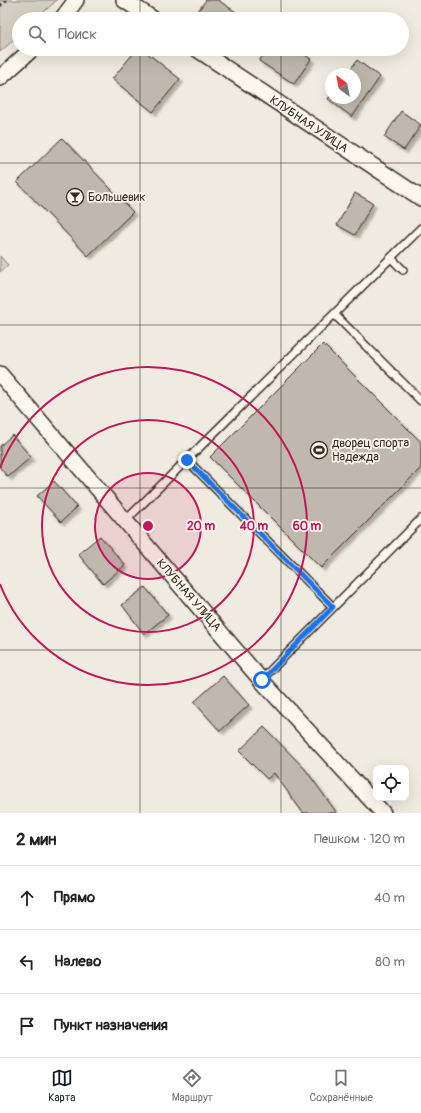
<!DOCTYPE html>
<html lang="ru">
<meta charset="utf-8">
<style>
:root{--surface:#fff;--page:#f6f6f6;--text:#222;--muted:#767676;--line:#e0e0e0;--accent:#111827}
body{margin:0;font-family:Pangolin,sans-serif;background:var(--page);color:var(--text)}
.controls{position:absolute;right:12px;bottom:12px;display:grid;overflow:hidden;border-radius:8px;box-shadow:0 4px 16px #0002}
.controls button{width:36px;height:36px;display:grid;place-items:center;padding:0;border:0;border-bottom:1px solid var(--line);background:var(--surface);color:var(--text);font:20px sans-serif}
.compass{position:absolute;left:325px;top:68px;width:36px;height:36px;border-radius:50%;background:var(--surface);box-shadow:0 4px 16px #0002;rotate:328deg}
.stop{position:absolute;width:12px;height:12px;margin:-9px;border:3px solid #1a73e8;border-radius:50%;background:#fff}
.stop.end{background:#1a73e8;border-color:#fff;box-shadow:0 1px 4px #0008}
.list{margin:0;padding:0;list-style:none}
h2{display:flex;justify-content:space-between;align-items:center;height:52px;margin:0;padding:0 16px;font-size:17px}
h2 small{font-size:13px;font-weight:400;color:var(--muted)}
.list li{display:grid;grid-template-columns:26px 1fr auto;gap:12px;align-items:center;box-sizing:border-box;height:64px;padding:0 16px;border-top:1px solid var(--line)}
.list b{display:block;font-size:15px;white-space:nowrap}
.list em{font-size:13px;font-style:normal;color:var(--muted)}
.icon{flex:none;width:22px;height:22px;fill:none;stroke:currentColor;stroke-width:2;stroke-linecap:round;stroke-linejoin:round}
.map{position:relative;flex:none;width:421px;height:813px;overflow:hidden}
.search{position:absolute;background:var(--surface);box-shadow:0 4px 16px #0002;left:12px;right:12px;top:12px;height:44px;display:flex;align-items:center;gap:10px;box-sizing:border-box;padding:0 14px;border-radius:22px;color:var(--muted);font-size:15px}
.sheet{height:244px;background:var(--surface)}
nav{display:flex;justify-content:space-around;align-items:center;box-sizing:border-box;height:56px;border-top:1px solid var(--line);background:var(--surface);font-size:11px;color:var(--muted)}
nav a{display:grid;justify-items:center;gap:2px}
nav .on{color:var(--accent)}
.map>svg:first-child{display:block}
.green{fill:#d5cec3;stroke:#887c70}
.building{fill:#c0b8ad;stroke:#3b2a1e;filter:url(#shadow)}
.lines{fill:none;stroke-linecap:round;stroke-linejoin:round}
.lane-casing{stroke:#3b2a1e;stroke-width:10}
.street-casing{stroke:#3b2a1e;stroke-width:18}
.path{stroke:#3b2a1e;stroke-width:2.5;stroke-dasharray:3 3;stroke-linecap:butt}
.lane{stroke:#fbf7ec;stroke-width:7}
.street{stroke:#fbf7ec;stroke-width:15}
.route{stroke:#1a73e8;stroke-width:5}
.grid{fill:none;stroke:#3b2a1e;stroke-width:1;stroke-opacity:0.55}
.ring{fill:none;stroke:#c2185b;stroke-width:2}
.labels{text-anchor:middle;stroke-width:3.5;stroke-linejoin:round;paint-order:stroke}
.street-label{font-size:12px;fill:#3b2a1e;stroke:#fbf7ec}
.poi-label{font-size:12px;fill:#3b2a1e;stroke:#fbf7ec;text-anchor:start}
.centre{fill:#c2185b;stroke:#fbf7ec;stroke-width:2}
.ring-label{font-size:12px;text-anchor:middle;font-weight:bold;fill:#c2185b;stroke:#fbf7ec;stroke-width:3.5;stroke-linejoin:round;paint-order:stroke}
</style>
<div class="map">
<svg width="421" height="813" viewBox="0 0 421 813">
<defs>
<filter id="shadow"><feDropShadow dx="3.5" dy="3.5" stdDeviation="1" flood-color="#0004"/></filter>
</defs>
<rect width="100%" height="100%" fill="#f0ebe0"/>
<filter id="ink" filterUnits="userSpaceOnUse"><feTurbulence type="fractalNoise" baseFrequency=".025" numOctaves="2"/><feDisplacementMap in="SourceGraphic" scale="8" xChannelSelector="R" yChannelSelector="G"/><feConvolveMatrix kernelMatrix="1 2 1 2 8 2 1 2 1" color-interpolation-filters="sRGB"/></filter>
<g filter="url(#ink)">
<path class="green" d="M0,0h57l-21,19h-17v16l-19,17z
M0,256l8,9 -8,7z"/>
<path class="building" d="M206,0h12l28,19h-54z
M137,49h5l38,30 -27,33 -41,-33z
M267,49h29l15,10 -17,25 -35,-23z
M357,60l23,17 -28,40 -24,-18 3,-4v3h24v-24h-8z
M401,111l20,14 -17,25 -20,-13z
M62,138l71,74 -45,44 -71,-74z
M355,193l18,10 -18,32 -18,-10z
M323,344l98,98v26l-100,100 -111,-111z
M12,435l19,22 -23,20 -8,-9v-22z
M54,481l23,26 -16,15 -24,-26z
M100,536l25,29 -22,19 -25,-30z
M145,587l23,28 -24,19 -22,-29z
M223,676l26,29 -29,26 -26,-29z
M264,727l41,42 32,44h-34l-29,-40 -7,6 -28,-28z"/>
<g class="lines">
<g class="lane-casing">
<path id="lane" d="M391,258l12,12
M334,314l87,87
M187,460l146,147
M126,520l295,-292
M261,680l160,-161"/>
</g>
<g class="street-casing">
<path id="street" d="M124,0l29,19
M62,19l14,-19
M197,49l224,149
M0,78l32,-29
M0,374l261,306 122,133"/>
</g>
<path class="path" d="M0,6l7,-6"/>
<use href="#lane" class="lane"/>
<use href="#street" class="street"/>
</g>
</g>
<g class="lines" filter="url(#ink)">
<path class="route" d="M187,460l146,147 -71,73"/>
</g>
<path class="grid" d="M140,0v19M281,0v19M140,49v764M281,49v764M0,163h421M0,325h421M0,488h421M0,650h421"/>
<circle cx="148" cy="526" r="53" fill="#c2185b" fill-opacity=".12"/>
<g class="ring">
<circle cx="148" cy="526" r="53"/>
<circle cx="148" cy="526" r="106"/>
<path d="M0 468A159 159 0 1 1 0 584"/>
</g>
<defs>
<g id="bar-ring" transform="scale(0.9)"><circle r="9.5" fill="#fbf7ec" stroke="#3b2a1e" stroke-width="1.5"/><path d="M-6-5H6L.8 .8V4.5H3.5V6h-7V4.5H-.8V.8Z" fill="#3b2a1e"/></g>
<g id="stadium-ring" transform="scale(0.9)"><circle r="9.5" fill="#fbf7ec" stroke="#3b2a1e" stroke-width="1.5"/><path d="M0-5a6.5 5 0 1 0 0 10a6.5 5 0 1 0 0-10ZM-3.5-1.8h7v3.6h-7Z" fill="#3b2a1e"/></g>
</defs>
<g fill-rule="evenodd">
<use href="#bar-ring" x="75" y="197"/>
<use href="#stadium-ring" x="319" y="450"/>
</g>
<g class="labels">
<g class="street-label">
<text transform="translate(309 124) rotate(34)" y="4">КЛУБНАЯ УЛИЦА</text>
<text transform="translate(189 595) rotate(49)" y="4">КЛУБНАЯ УЛИЦА</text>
</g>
<g class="poi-label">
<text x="88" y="201">Большевик</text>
<text x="332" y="447">дворец спорта<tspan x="332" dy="14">Надежда</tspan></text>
</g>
</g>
<circle cx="148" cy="526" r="6" class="centre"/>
<g class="ring-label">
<text x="201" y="530">20 m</text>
<text x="254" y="530">40 m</text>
<text x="307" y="530">60 m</text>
</g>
</svg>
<div class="controls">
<button><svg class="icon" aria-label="locate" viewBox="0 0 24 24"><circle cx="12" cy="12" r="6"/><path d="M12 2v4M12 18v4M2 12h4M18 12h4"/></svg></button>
</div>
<svg class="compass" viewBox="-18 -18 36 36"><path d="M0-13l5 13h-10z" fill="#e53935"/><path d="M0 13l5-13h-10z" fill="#767676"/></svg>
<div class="stop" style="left:262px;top:680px"></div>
<div class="stop end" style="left:187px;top:460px"></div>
<div class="search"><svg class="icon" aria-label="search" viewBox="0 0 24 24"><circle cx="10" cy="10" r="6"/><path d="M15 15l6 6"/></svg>Поиск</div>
</div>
<section class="sheet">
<h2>2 мин<small>Пешком · 120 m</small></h2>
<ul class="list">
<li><svg class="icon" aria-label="ahead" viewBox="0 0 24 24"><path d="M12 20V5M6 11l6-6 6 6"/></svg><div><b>Прямо</b></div><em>40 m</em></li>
<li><svg class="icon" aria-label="left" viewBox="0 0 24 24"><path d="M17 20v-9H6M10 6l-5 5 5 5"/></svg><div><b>Налево</b></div><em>80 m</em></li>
<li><svg class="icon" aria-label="arrive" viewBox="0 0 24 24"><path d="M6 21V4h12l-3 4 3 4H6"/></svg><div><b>Пункт назначения</b></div></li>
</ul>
</section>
<nav>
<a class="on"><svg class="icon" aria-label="map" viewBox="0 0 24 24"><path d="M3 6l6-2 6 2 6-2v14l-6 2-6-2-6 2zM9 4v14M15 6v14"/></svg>Карта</a>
<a><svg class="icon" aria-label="directions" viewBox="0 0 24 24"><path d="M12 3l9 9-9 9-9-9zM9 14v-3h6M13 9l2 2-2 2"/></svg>Маршрут</a>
<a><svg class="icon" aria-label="saved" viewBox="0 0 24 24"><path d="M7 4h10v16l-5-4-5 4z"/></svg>Сохранённые</a>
</nav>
